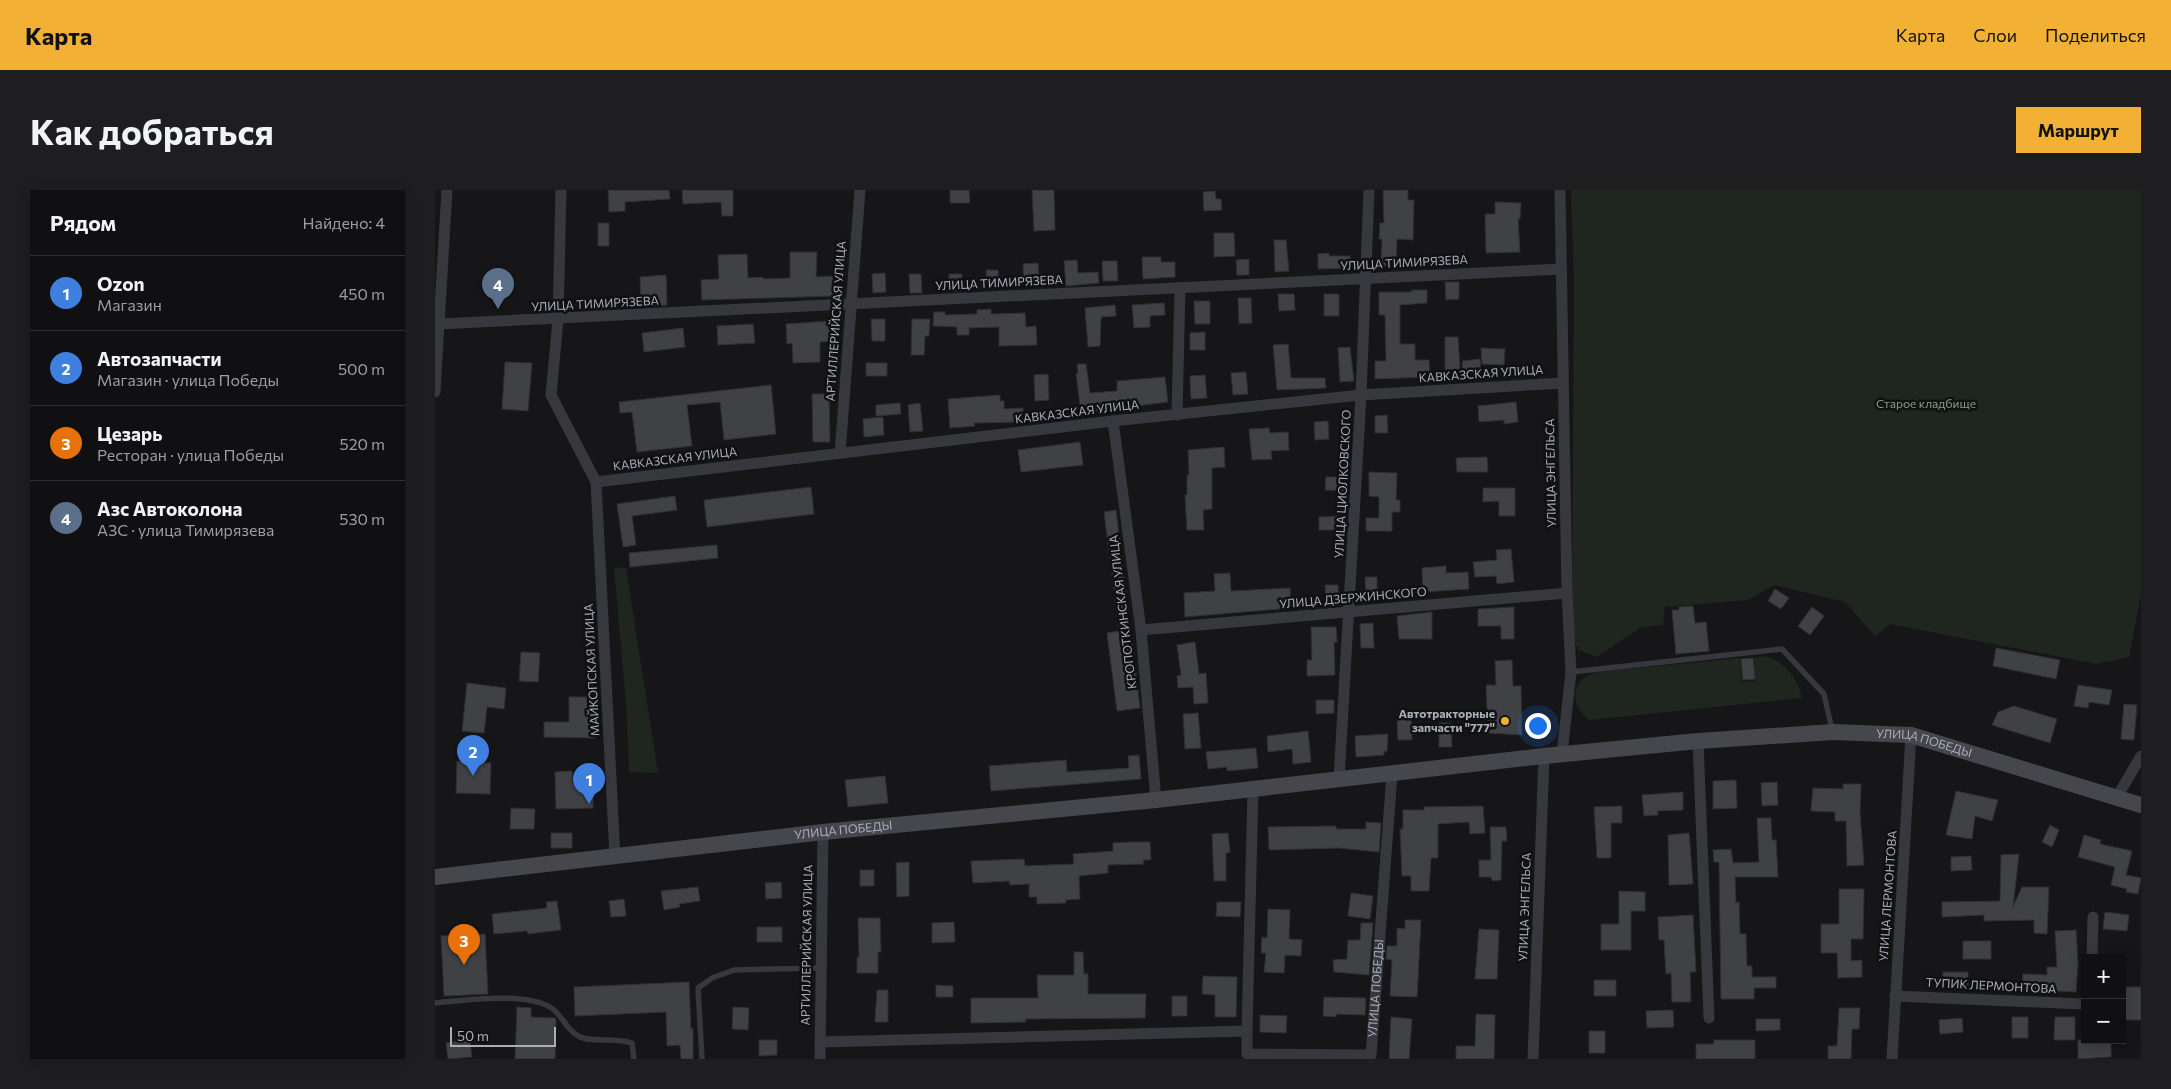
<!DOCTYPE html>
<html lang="ru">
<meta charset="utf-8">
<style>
:root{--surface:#101012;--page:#1e1e20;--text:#f1f3f6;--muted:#9c9d9f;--line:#303032;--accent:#f2b134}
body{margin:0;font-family:Commissioner,sans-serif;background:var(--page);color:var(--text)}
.controls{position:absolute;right:15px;bottom:15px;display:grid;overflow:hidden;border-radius:0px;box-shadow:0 2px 12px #0003}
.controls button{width:45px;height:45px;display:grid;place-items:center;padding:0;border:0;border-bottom:1px solid var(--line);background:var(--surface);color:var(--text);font:25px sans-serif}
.scale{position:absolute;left:15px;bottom:12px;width:106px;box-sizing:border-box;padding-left:5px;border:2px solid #a8adb8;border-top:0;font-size:14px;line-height:18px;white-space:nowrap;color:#a8adb8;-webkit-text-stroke:4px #111113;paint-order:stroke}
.you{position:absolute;left:1102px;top:535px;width:18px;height:18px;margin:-12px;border:4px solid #fff;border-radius:50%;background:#1a73e8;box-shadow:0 0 0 8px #1a73e833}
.badge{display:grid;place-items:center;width:32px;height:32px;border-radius:50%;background:var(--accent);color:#fff;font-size:16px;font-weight:700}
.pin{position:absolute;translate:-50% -41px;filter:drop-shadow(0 1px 2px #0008)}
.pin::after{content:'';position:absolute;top:26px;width:18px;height:15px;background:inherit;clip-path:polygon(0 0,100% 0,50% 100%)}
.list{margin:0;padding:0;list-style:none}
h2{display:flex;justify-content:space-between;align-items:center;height:65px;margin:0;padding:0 20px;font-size:21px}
h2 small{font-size:16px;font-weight:400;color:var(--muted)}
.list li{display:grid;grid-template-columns:32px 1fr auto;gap:15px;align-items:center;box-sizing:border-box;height:75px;padding:0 20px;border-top:1px solid var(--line)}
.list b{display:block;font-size:19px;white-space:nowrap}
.list p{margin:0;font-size:16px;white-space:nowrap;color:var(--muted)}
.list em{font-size:16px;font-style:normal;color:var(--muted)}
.map{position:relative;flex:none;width:1706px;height:869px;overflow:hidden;border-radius:0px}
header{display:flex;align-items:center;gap:30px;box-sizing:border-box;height:70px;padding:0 25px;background:var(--accent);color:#111}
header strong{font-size:24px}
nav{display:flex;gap:28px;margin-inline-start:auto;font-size:18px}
.intro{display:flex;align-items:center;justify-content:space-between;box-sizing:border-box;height:120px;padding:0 30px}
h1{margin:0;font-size:35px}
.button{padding:12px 22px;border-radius:0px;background:var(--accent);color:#111;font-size:18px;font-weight:700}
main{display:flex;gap:30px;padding:0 30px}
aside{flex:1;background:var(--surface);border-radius:0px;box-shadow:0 2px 12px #0003}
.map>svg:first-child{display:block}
.green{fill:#1e261f}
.building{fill:#404145;stroke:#303034}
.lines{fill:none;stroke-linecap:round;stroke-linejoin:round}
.lane{stroke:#37383d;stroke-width:5.5}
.street{stroke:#37383d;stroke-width:11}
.secondary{stroke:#45474d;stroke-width:16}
.poi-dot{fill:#f2b134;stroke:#111113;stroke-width:2}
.labels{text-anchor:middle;stroke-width:5;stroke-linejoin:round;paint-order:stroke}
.street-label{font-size:12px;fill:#a8adb8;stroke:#111113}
.park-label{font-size:12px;fill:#7fa381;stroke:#111113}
.poi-label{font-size:12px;font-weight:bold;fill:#a8adb8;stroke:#111113;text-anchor:end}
</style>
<header>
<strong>Карта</strong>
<nav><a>Карта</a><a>Слои</a><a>Поделиться</a></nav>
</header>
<div class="intro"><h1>Как добраться</h1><a class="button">Маршрут</a></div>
<main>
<aside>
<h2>Рядом<small>Найдено: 4</small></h2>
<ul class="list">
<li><span class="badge" style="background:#3f7fe0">1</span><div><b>Ozon</b><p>Магазин</p></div><em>450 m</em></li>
<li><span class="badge" style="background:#3f7fe0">2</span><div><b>Автозапчасти</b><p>Магазин · улица Победы</p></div><em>500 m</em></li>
<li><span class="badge" style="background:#e8710a">3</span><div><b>Цезарь</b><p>Ресторан · улица Победы</p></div><em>520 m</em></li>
<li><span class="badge" style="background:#5c6f8a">4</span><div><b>Азс Автоколона</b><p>АЗС · улица Тимирязева</p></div><em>530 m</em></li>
</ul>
</aside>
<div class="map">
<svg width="1706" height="869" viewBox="0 0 1706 869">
<rect width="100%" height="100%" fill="#161618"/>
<path class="green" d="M1136,0h570v405l-12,62 -33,7 -206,-40 -15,12 -30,-34 -71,-17 -26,15 -83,7 -2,18 -21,2 -45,30 -19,-7 -6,-17 2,-353z
M179,377l12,1 32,205 -29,-1 -2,-56z
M1328,466c21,4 35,21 39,42l-212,22c-15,-9 -21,-27 -7,-41 3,-3 10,-5 14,-7l143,-14 2,24 13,-1 -1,-23z"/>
<path class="building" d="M173,0h61l1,9 -45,3v9l-16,1z
M247,0h51v26h-11l-1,-14 -38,2z
M515,0h19l1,13h-20z
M597,0h22l1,40 -21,1z
M948,0h25v10h6l-1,40 -16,-1 -1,27h-15l1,-27h-3l1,-16h4z
M780,1l1,8h5l1,11 -18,1 -1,-19z
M1060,12l26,1 -1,16h-2l2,33 -34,1 -1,-39h10z
M163,33h11v23h-11z
M779,43h20l1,23 -21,1z
M839,50h12l3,31 -14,1z
M355,62h27l-1,25 17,-1 1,20 -132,4 -1,-20 18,-1 -1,-24 29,-1 1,24 15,-1v2l27,-1z
M894,63v3h21v12l-32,1v-15z
M707,67h19v5h14v15l-32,2z
M814,69v16h-12l-1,-15z
M642,70l1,13 20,-1 1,11 -33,3 -2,-25z
M667,71h15l1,20h-15z
M603,73l1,23 -15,1 -1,-23z
M551,80h12l1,18 -12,1z
M450,83l1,19 -13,1 -1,-19z
M474,84h12l1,19h-12z
M514,84h13v17h-14z
M231,85l1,30 -26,2 -1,-30z
M1010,92h14v17l-13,1z
M976,100h16v13l-27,2v39h15v16h14l1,17 -55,2v-18h11l-1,-46h-6v-23h33z
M843,104h16l1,16 -16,1z
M889,104h15v22h-15z
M803,108h13l1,25 -13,1z
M759,111h16v23h-15z
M729,113l1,12 -15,1v11l-16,1 -2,-23z
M680,115l1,11 -15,1 -1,29 -12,1 -3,-39z
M556,119v5l34,-1 1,14 10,-1 1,19 -38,1v-19l-30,1v7h-12v-8l-24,-1 1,-14h11v3l32,-1v-4z
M436,129h14v22h-13z
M477,129h18l-1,17h-4l-1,19h-13z
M395,131l1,20 -11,1v20l-27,1 -1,-20 -5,1 -1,-20z
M318,134l2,19 -37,2 -1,-19z
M248,138l2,19 -41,5 -2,-19z
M770,142v18h-15v-17z
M1010,147h13l2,33h-15z
M853,154l3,34h34l1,10 -49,2 -4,-45z
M915,157l4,34 -14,1 -2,-34z
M1046,158l24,1 -1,16 -22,-1z
M1045,169l1,12 -18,2 -1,-12z
M70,172l27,1 -4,48 -26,-2z
M431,173h21v13h-21z
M642,174h9l4,29 27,-2v-10l48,-4 3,25 -87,11 -5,-39 2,-1z
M811,182l2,22 -15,1 -2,-22z
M613,184l1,26 -14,1 -1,-26z
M770,185l2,23 -16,1 -1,-23z
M336,195l5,49 -52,6 -4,-38 -33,3 5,41 -55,6 -5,-40 -12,1 -1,-11z
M377,204h17l1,48h-17z
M565,205v6h4v8l19,-1v14l-49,1 1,3 -25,2 -2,-29z
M1081,212l2,20 -14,2v-4l-25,2 -1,-16z
M465,213l1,11 -25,2v-11z
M485,213l3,28 -13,1 -2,-27z
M952,225l1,18h-13v-17z
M448,227l1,18 -20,2 -1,-18z
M893,231l1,18 -14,1 -1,-18z
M834,238l1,5 18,-1 1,18 -18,1 1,8 -20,1 -3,-31z
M645,252l3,23 -62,7 -3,-22z
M789,257l1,20 -13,1v41l-9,1 1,20h-17l-2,-35h2v-20h2l-1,-25z
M1052,267l1,15h-31l-1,-14z
M934,282l28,1 -1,27h4v12h-8v19h-26v-13h13v-21l-10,-1z
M891,287h19l-1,14 -19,-1z
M376,297l3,27 -107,13 -3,-27z
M1048,298h32v28h-16v-15l-16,1z
M240,306l2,14 -45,6 4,29 -13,2 -6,-43z
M681,320l24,198 -23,3 -10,-78 12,-2 -15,-119z
M908,326v14h-24v-13z
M282,355l1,13 -88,9 -1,-14z
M1076,359l3,33 -17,2 -1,-8 -21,1 -2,-15 24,-2 -1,-10z
M1011,376v7l22,-1 1,17 -46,3 -1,-24z
M795,383l1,18 59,-3 1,20 -106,9 -1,-24 31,-2 -1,-17z
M930,387h12v23l-11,1z
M890,395h13l1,17 -13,1z
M1340,399l14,9 -8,11 -13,-8z
M1258,416l2,17 11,-1 3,29 -33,3 -4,-44h7v-3z
M1079,417v32h-13v-13h-23v-17z
M1377,417l12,9 -14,19 -12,-9z
M997,422v27h-33l-2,-23z
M938,433l1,25h-13l-1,-24z
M876,437h25l1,15h-3l1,33 -28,1v-16h5z
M760,452l4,32 7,-1 2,30 -14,1 -1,-17 -15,1 -1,-12 4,-1 -4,-30z
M1561,458l64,12 -4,19 -63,-13z
M86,462l19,1 -2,29 -19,-1z
M1318,468l2,21 -12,1 -2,-21z
M1077,470l1,26h8l1,49 -34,-2 -2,-48h10l-1,-24z
M32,493l39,5 -2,21 -17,-2 -3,26 -22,-2z
M1643,495l34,5 -3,15 -20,-3 -1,6 -14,-2z
M134,507h26v41l-51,-1v-15h25z
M881,510h18v13l-18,1z
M1689,514l13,1 -3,35 -13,-1z
M1579,516l43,13 -7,24 -58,-18 6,-13z
M763,523l3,35 -16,1 -2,-35z
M962,524h14l1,26h-14z
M1004,533h12l1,24h-13z
M873,541l3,31 -18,2 -1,-15 -24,3 -1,-16z
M953,544l-1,17h-3v4l-28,2 -1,-21z
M821,558l2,20 -31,3v-4l-19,2 -2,-17z
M704,565l2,24 -150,12 -2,-25 77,-6 1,12 62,-4 -1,-12z
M22,571l34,2 -1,31 -34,-1z
M137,581l1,12h20v25l-37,1 -1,-37z
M450,586l3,27 -40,4 -3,-27z
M1301,590l1,28 -24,1v-28z
M1342,592l1,23 -16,1 -1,-23z
M1408,594h18l-1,29 4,52 -17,1 -1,-45h-11v-9l-24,-1 2,-23 30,1z
M1521,601l42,9 -6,21 -17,-5 -3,23 -26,-4z
M1248,602v18l-26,1 1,4 -14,1 -2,-21z
M1048,616l2,27 -15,1 -1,-12 -31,2v34h-7l-2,33h-18v-15h-9l-2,-47h3v-19h21v-3z
M1187,616v17h-11v35h-14l-3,-51z
M76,618l24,1 -1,20h-24z
M1322,628h14l1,22h4l2,37h-43l1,26 3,-1 1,32h6l1,32h5v11h24v11h-22v11h-33l-2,-137h-5l-1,-12 18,-1 2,14 26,-1z
M931,632l15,1 -2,29 -40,-4 -70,2 -1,-23 68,-1v3h30z
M1615,635l9,5 -7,17 -10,-5z
M1055,637h16l1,14h-5l-1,39 -9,1 -1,-4h-12v-17h12z
M116,643h21v15h-21z
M793,643l2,19 -4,1v28h-12l-2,-47z
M1254,643l4,51 -24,1 -1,-50z
M1649,645l17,5 -1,4 32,7 -6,24 15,3 -3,16 -12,-2 1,-3 -16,-4 4,-18 -37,-10z
M694,652h21l1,18h-8l1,4 -36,1v8l-29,3 1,23 -14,1v3l-29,1v-7h-8v-13l-19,1 -1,-4 -36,2 -2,-22 53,-2 1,7 49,-2 -1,-10 40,-3v-8z
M1584,664l-6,53 9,-20h27l-2,47 -13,-1v-13l-50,1v-6l-42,2v-15l58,-1 1,-46z
M1536,666l1,14 -21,1v-14z
M474,672v34l-12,1 -1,-34z
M425,680h14v16h-14z
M346,692l1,16 -16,1 -1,-16z
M263,697l2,14 -21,3 1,3 -16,3 -3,-19z
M1404,699h25l-1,50h-12v22l11,-1v17l-24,1 -1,-25h-16v-29h18z
M1184,701l26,1v19h-14v39h-30v-26h18z
M916,703l22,3 -3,23 -22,-3z
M189,709l2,17 -15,1 -2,-16z
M122,711l4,29 -33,4 -1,-3 -33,3 -2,-20 55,-6 -1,-6z
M782,712h24l-1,15 -24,-1z
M833,719l22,1 -1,29 13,1 -1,16 -16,-1 -1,18 -20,-1 2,-19h-5l1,-16 5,1z
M1670,722l24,3 -2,16 -24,-2z
M1258,725l3,57h-6l1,30h-19l-1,-29 -5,1 -2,-34h-5l-1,-23z
M423,728h22l1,34h-3v21h-21v-16h2z
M970,730h16l-4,77 -27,-1 2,-36 -6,-1 1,-13h10v-18l8,1z
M519,732l1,20 -23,1v-20z
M926,733h12l-4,52 -35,-3 -1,-12 14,-1 1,-19h12z
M322,737h25v15h-25z
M1044,739l20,1 -2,49h-22z
M1641,740l2,33 -2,29 -54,-3 1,-15 24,1v-8h10l-2,-36z
M50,744l3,60 -44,2 -3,-60z
M1528,751h28v18h-28z
M639,762h9l1,22h4v20h58l-1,24 -120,1 1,3 -55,1v-25h67l-1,-23h37z
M1508,782h25v17l-25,-1z
M768,786l34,1 -1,40h-21v-22l-13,-1z
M1159,790h22v16h-22z
M254,792l2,47 2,-1v31h-12l-1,-14 -13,1 -1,-34 -91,4 -1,-29z
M501,795l17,1v11h-17z
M1687,797h19v33h-19z
M442,800h11v32h-13z
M737,806h15v20h-15z
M889,807l42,1 -1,17 -29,-1v3l-13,-1z
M82,817l14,1v9l24,1 1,1 -1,40h-40z
M298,817l16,1 -1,22 -16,-1z
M1404,818h21l-1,21h-7l-1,30h-23v-13h9z
M1238,820l1,17 -27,1 -1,-17z
M1041,824l19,1 -1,44h-38v-13h19z
M825,825l27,1 -1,17 -26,-1z
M956,827l21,2 -3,40h-20z
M1577,827h16v21h-16z
M1620,827h20v23h-21z
M1527,828l1,14 -23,2 -1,-14z
M1321,829h24v11l-24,1z
M1154,841h16v22h-16z
M35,850l2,17 -24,2 -2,-16z
M324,850h18v15l-18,1z
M1279,850h41v19h-59v-15h18z
M1643,850h33v17l-33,2z"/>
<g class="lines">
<path class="lane" d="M1136,482l211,-23 42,45 8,36
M0,813c30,-3 89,-11 115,4 13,8 18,27 33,31 16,4 33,0 49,5l2,16
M267,869l-4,-71 14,-10 22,-8 87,-2"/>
<g class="street">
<path d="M126,0l-3,130 -7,75 45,87 19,375"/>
<path d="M1125,0l7,403 4,79 -9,82"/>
<path d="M3,134l1123,-55"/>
<path d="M0,202l12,-202"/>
<path d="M742,225l3,-127"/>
<path d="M678,231l28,209 15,170"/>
<path d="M405,263l20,-263"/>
<path d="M161,292l517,-61 248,-26 201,-12"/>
<path d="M706,440l426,-37"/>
<path d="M1263,551l11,277"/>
<path d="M904,589l22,-384 8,-205"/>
<path d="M1682,607l24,-41"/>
<path d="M1657,768l1,-41"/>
<path d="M1460,806l188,8 2,-3"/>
<path d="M812,841l6,-242"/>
<path id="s1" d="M385,852l427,-11v23l124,1 21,-281"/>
<path d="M385,869l3,-227"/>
<path d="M1098,869l11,-303"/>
<path d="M1457,869l19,-324"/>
</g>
<path class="secondary" id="s2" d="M0,687l388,-45 333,-32 388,-44 154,-15 135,-9 78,3 230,70"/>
</g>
<circle class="poi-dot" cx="1070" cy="531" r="5"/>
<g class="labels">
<g class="street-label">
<text transform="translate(969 73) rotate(-3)" y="4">УЛИЦА ТИМИРЯЗЕВА</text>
<text transform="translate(564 93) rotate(-3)" y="4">УЛИЦА ТИМИРЯЗЕВА</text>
<text transform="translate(160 114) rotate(-3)" y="4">УЛИЦА ТИМИРЯЗЕВА</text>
<text transform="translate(401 131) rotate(-86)" y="4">АРТИЛЛЕРИЙСКАЯ УЛИЦА</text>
<text transform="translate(1046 184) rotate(-4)" y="4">КАВКАЗСКАЯ УЛИЦА</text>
<text transform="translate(642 222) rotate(-7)" y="4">КАВКАЗСКАЯ УЛИЦА</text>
<text transform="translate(240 269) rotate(-7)" y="4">КАВКАЗСКАЯ УЛИЦА</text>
<text transform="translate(1116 283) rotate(-91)" y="4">УЛИЦА ЭНГЕЛЬСА</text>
<text transform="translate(908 294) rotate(-87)" y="4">УЛИЦА ЦИОЛКОВСКОГО</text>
<text transform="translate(918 408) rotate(-5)" y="4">УЛИЦА ДЗЕРЖИНСКОГО</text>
<text transform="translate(688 422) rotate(-97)" y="4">КРОПОТКИНСКАЯ УЛИЦА</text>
<text transform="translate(157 480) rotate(-93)" y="4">МАЙКОПСКАЯ УЛИЦА</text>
<text dy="4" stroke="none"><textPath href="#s2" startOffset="1498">УЛИЦА ПОБЕДЫ</textPath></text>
<text dy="4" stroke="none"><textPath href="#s2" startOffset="411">УЛИЦА ПОБЕДЫ</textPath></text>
<text transform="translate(1453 706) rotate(-86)" y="4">УЛИЦА ЛЕРМОНТОВА</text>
<text transform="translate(1090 717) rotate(-88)" y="4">УЛИЦА ЭНГЕЛЬСА</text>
<text transform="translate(372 755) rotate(-89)" y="4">АРТИЛЛЕРИЙСКАЯ УЛИЦА</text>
<text transform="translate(1556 796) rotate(3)" y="4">ТУПИК ЛЕРМОНТОВА</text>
<text dy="4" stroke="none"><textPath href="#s1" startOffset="641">УЛИЦА ПОБЕДЫ</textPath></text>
</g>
<g class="park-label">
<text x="1491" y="218">Старое кладбище</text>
</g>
<g class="poi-label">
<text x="1060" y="528">Автотракторные<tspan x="1060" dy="14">запчасти "777"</tspan></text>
</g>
</g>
</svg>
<div class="controls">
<button>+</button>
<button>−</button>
</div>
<div class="scale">50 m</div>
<div class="you"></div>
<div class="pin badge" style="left:154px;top:614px;background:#3f7fe0">1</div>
<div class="pin badge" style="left:38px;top:586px;background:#3f7fe0">2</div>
<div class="pin badge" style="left:29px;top:775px;background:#e8710a">3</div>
<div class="pin badge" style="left:63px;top:119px;background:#5c6f8a">4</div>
</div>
</main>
